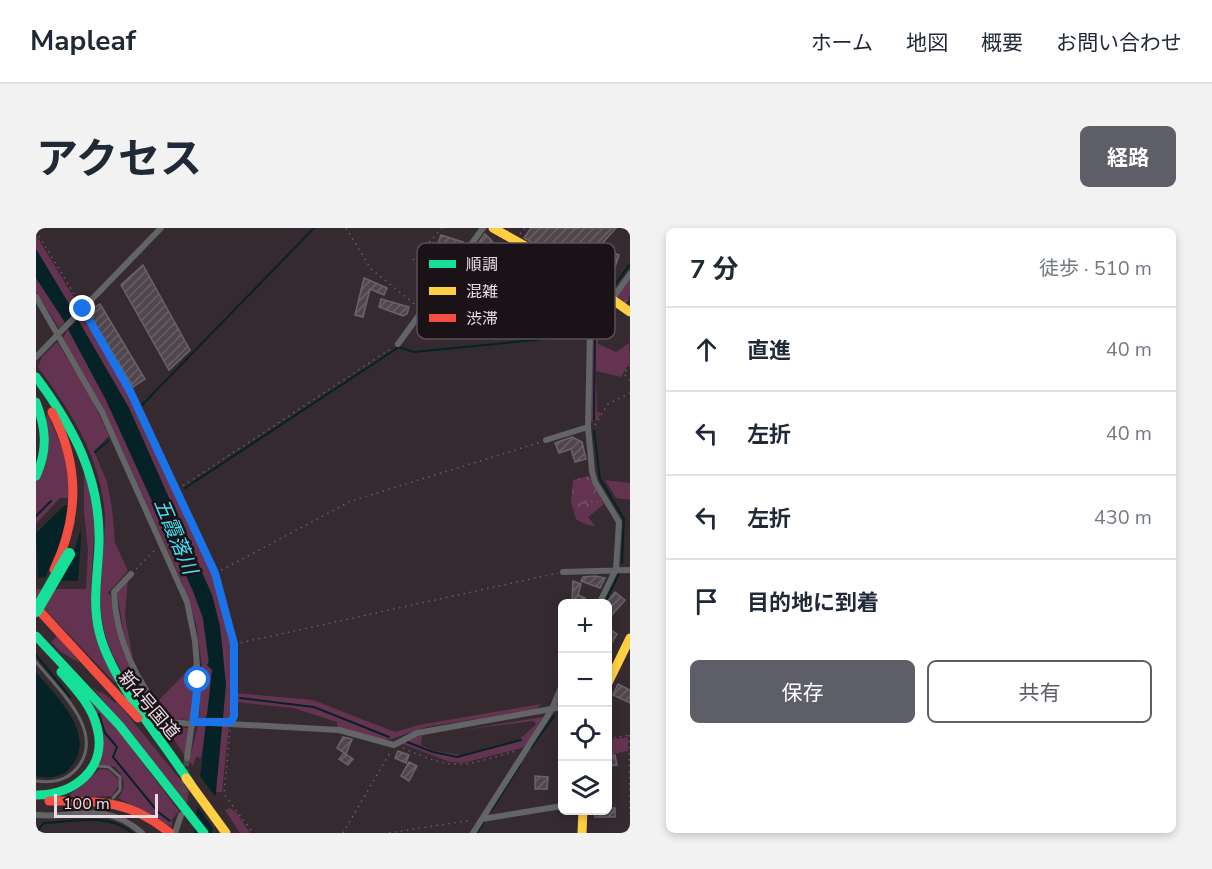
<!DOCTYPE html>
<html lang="ja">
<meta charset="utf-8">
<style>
:root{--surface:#fff;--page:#f2f2f3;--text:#1f2937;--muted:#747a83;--line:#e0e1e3;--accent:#5e5e68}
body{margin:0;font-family:"Nunito Sans","Noto Sans JP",sans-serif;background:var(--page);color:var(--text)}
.controls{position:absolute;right:18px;bottom:18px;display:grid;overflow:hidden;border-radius:9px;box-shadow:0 3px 9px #0003}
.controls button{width:54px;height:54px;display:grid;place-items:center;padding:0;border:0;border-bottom:2px solid var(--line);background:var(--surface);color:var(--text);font:30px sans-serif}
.scale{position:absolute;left:18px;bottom:15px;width:104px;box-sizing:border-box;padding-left:6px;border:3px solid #eadce3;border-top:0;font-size:16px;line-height:21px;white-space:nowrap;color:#eadce3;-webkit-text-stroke:4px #1b1217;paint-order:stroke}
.stop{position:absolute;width:18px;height:18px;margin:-14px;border:4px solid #1a73e8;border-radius:50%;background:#fff}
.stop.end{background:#1a73e8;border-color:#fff;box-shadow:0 2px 6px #0008}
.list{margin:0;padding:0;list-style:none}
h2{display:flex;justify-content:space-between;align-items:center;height:78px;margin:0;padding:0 24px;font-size:26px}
h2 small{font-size:20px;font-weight:400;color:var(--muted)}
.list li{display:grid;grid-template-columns:39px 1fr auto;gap:18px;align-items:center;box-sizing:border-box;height:84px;padding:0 24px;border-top:2px solid var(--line)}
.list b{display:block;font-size:22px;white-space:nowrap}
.list em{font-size:20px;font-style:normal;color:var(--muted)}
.actions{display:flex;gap:12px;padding:18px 24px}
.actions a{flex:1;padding:14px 0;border:2px solid var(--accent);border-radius:9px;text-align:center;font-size:21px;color:var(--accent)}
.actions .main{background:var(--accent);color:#fff}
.icon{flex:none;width:33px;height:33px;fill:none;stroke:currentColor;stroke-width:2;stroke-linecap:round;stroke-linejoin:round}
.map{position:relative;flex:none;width:594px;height:605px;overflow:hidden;border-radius:9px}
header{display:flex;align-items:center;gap:36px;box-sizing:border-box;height:84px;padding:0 30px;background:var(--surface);border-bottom:2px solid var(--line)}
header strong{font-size:28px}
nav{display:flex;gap:33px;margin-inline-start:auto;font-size:21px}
.intro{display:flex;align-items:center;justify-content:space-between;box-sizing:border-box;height:144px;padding:0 36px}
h1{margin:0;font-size:42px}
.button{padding:15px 27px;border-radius:9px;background:var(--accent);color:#fff;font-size:21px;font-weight:700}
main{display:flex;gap:36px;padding:0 36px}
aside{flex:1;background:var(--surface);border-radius:9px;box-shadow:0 3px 9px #0003}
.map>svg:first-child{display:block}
.grass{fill:#643351}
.forest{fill:url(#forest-crowns)}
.water{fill:#052226}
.pier{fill:#352a30}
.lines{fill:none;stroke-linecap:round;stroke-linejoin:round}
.stream{stroke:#052226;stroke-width:2}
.building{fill:url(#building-hatch);stroke:#6c6268;stroke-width:1.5}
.street-tunnel{stroke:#50454b;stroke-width:6;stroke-dasharray:6 3;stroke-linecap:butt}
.path{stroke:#656165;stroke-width:1.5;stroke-dasharray:1.5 4.5;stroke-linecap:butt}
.lane{stroke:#636466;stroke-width:3}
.street{stroke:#636466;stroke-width:6}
.fast{stroke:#16e098;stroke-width:9}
.slow{stroke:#ffcf43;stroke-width:9}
.jam{stroke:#f24e42;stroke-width:9}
.fast-bridge{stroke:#16e098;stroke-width:12}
.route{stroke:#1a73e8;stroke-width:8}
.labels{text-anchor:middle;stroke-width:5;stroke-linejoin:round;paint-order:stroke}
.street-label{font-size:18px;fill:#eadce3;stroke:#1b1217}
.water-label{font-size:20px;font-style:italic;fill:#40e3f5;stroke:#1b1217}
.key{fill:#1b1217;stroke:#594f54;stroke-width:1.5}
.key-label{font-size:16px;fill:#eadce3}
</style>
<header>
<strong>Mapleaf</strong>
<nav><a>ホーム</a><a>地図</a><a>概要</a><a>お問い合わせ</a></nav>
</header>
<div class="intro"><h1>アクセス</h1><a class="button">経路</a></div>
<main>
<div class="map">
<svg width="594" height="605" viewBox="0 0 594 605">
<defs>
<pattern id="forest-crowns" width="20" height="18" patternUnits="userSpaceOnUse" patternTransform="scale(1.5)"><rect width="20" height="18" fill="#643351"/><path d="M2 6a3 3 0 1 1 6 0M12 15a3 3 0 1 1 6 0" fill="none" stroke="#7a506a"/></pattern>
<pattern id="building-hatch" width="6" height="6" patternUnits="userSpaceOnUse" patternTransform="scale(1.5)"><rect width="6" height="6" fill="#50474d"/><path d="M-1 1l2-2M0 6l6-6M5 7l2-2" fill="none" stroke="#696166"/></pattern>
</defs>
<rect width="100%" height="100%" fill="#352a30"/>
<path class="grass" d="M0,7l43,71 -5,7 -38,-64z
M0,50l29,44 -6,6 -23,-36z
M569,71l5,3 -11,17 -1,25 18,8 13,-9 1,19 -9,15 -25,-6 1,41 4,1 -4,7 -6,2 1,-86 2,-17z
M46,87c22,11 119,232 134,269 15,44 19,84 16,131l-4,4h-5c4,-44 0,-82 -11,-124l-83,-187 -51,-88z
M32,101l38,71 87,191 10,27 6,48 3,3 -2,35 -5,15h-6l3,-54 -6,-41 -14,-42 -75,-166 -44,-78z
M21,114l33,53 19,41 -15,15 13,31 5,26 3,35 13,28 -20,22 3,3 10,47 15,39 -4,7c-14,-23 -28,-47 -31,-75 -4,-36 7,-73 3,-109 -7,-54 -35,-96 -66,-138l4,-10z
M11,185l18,41 6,44h-11l-24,26v-42z
M48,242l11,42 -4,79 26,89 -3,2 -78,-82v-11h50l2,-39 -4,-39z
M569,252l25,3v17l-14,-2z
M92,350l-3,38 8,44 -8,-20 -8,-48z
M21,408l23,27 -19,-11 -10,-10z
M159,435l-4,57 -21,-1 -11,-19z
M41,456l41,46 61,81 -7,8v8l-54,-29c9,-10 7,-21 -3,-31l-16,-3 3,-6z
M56,459l8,6 2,-1 13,11 2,-1 72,88 -2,14z
M106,464l26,31 21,6 -4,27z
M200,465l77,7 82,32 24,-7 122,-21 -5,5 -110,18 -34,12h-12l-43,-12v-5l-44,-14 -57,-6z
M507,489l-16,27 -5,4 -59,15 -13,-1 -50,-19 22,-8 -1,10 13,6 27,4 57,-14 18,-17 -3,-3 -71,9z
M170,496l-5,34 -5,-1 -3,9 -4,-5 9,-36z
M186,496l7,1 -7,67h-6z
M592,509v14l-20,4v-15z
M64,541l9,1 9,9v8l-6,9 -41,2 -1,-4z
M194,580l7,5 13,20h-10l-15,-23z"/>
<path class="forest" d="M594,51v15l-4,11 -9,-7z
M553,248l15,28 -16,13 7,9 -8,-1 -11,-6 -5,-17 2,-22z"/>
<path class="water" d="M0,21l39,65 -9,10 -30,-46z
M42,92l51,88 83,187 8,31 6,59 -14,148h-18l18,-163 -5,-5 2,-3 -6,-44 -10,-27 -87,-191 -38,-71z
M29,277h14l2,34 -3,42h-28l-3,-4 -9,1 -2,-45z
M0,444c20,25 63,63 34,96 -9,10 -22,11 -34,8z"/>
<path class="pier" d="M43,274l4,19 -9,31 -27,31 -3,-3z
M160,543l22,29 -3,31 -21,-29z"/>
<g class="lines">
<path class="stream" d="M578,58l16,-22
M106,177l172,-177
M558,192l1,-92 10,-24
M558,203l6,48 24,40 -2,44
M59,224l13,-11
M149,260l214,-141 15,5 140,-14
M0,288l15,-15
M568,376l15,-30
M0,427l34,42
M204,470l74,9 75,30
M525,474l1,-5
M63,486l6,19 12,14 -4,10 45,55 12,9
M371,514l26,10 24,5 64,-17
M495,520l23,-32
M455,583l29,-46
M0,604l8,-9c29,-1 65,-11 88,10
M441,605l7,-12"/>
</g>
<path class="building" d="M495,0h85l-17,19 20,8 -4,12 -14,-5 -11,14 -9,-7 5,-6 -17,-13 -6,7 -18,-13 -3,4 -18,-10z
M449,6l8,8 -20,26 -8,-7z
M405,7l22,7 -5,10 -20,-9z
M107,37l47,85 -21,20 -48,-85z
M328,50l23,10 -3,7 -14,-6 -7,28 -8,-2z
M345,71l28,8 -2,7 -4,2 -24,-9z
M64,76l45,75 -12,8 -42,-69 3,-1 -5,-7z
M536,209l10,5 4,17 -11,3 -4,-13 -12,4 -4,-10z
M559,348l10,2 -5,10 -19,-7 2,-4z
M537,353l8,3 -3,11 7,3 -4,5 -9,-3z
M579,364l10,8 -13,15 -4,-4v-10z
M572,400l9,6 -5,8 -4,-2z
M582,456l12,6v13l-17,-8z
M307,509l9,2 -6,15 -9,-6z
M362,523l11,4 -3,8 -11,-5z
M308,525l9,6 -5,6 -9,-6z
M579,527l2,10 -9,1v-10z
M373,534l8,4 -8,15 -8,-5z
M499,548l13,1 -1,12h-12z
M572,580h7v9h-20v-7h13z"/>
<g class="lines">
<path class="street-tunnel" d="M146,574l5,-44"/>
<path class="path" d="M310,0l25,41 46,37
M0,3l43,71
M484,6l5,-6
M377,32l29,-32
M50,86l45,77 84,182c16,47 26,95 18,144
M594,137l-6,9 6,6
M559,197l13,-21 22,-11
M142,261l214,-141
M549,273l14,1
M100,341l20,-20
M180,345l135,-72 190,-59
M199,416l323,-71
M194,502l-6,64 29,39
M593,507l1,79
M572,511l21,-4
M367,520c54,24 59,18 113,3
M307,605l48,-82
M353,605l83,-13"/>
<path class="lane" d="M0,434c21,26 70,69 42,105 -11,14 -25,16 -42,14
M62,538l11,1 11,10v13l-7,8"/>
<path class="street" d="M0,69l66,115 85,190 8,39 3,39 -11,78
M577,70l17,-24
M362,116l85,-116
M0,129l125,-129
M510,212l42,-13
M527,344l67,-2
M95,346l-17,18c2,50 24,93 56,130l23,2
M563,376l17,-35 3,-47 -24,-40 -3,-11 -4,-44 2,-98 4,-15 12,-20
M158,494l145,8 55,15 23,-12 145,-26
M0,587c42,4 68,-15 106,18
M446,591l80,-13
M139,605l6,-18
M437,605l79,-124 10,-24"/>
<path class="fast" d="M0,149c38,51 65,102 63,167 -1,29 -7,58 0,87 11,48 63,109 91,152
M0,174c10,26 12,48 0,74
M0,408l84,90 84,107
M0,567c38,0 72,-26 61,-68 -5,-21 -22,-39 -36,-55"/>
<path class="slow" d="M457,0l86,48 51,36
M572,455l22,-45
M150,550l40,55
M546,605l1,-23"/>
<path class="jam" d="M16,184c28,53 27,104 2,158
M0,379l102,111
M13,573c51,0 80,-1 121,32"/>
<path class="fast-bridge" d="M0,383l33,-57"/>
</g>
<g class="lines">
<path class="route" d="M47,81l47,82 85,182 19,71v72l-3,6h-37l4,-42"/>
</g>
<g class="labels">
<g class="street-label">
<text transform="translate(113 477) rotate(50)" y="6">新4号国道</text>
</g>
<g class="water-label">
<text transform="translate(140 308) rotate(67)" y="7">五霞落川</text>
</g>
</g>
<rect x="381" y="15" width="198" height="96" rx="9" class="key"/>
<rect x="393" y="32" width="27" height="8" fill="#16e098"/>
<rect x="393" y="59" width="27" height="8" fill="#ffcf43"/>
<rect x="393" y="86" width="27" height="8" fill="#f24e42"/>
<g class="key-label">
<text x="430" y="42">順調</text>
<text x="430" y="69">混雑</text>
<text x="430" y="96">渋滞</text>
</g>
</svg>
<div class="controls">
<button>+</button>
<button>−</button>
<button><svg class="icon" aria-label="locate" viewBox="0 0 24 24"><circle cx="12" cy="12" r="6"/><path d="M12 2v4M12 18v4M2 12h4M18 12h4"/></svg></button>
<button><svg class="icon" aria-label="layers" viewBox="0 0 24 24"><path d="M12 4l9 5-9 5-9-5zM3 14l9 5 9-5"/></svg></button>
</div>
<div class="scale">100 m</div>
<div class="stop" style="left:162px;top:452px"></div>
<div class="stop end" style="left:47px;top:81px"></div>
</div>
<aside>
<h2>7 分<small>徒歩 · 510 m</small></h2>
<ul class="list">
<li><svg class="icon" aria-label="ahead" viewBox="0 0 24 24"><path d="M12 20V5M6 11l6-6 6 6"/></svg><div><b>直進</b></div><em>40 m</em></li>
<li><svg class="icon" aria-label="left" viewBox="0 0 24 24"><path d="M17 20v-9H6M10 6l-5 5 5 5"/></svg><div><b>左折</b></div><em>40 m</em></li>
<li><svg class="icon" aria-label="left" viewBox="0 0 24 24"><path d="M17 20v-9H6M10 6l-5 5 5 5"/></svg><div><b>左折</b></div><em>430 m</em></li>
<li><svg class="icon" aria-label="arrive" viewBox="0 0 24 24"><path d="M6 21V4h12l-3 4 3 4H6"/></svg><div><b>目的地に到着</b></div></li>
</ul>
<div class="actions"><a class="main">保存</a><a>共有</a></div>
</aside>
</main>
